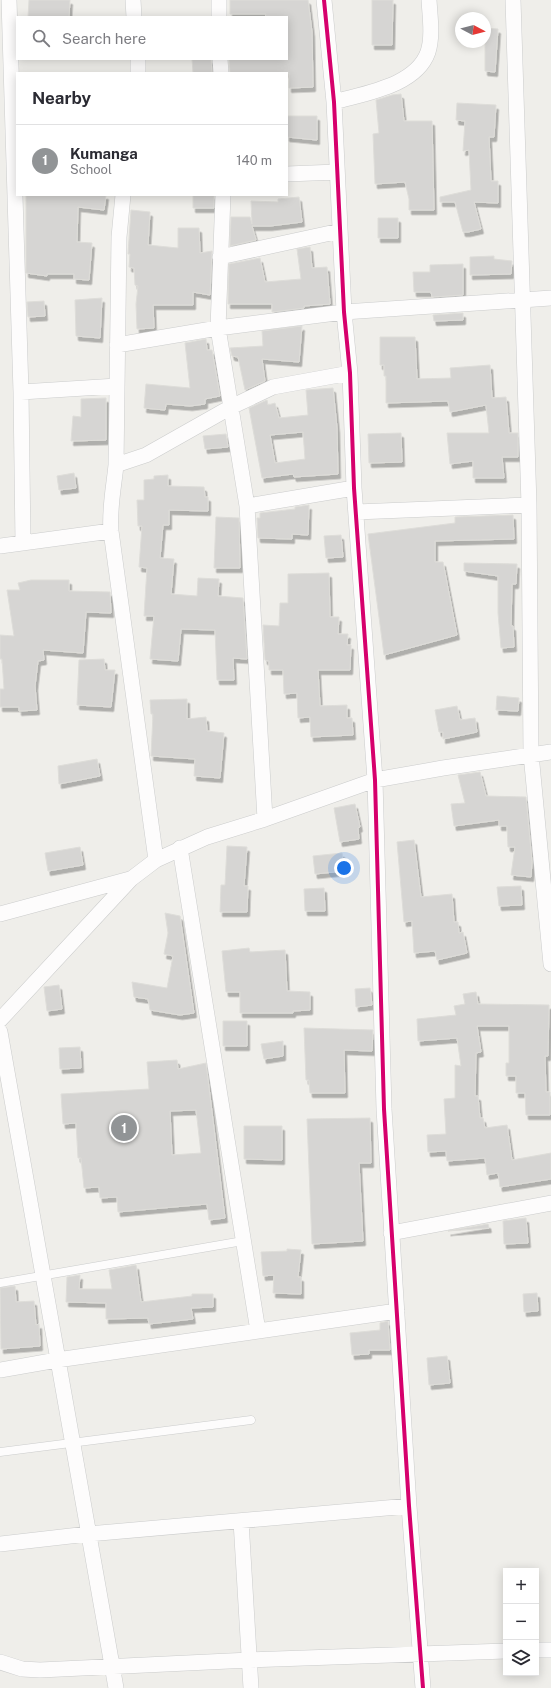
<!DOCTYPE html>
<meta charset="utf-8">
<style>
:root{--surface:#fff;--page:#f2f2f3;--text:#2b2b33;--muted:#7c7c81;--line:#e1e1e2;--accent:#919496}
body{margin:0;font-family:"Public Sans",sans-serif;background:var(--page);color:var(--text)}
.controls{position:absolute;right:12px;bottom:12px;display:grid;overflow:hidden;border-radius:0px;box-shadow:0 2px 10px #0003}
.controls button{width:36px;height:36px;display:grid;place-items:center;padding:0;border:0;border-bottom:1px solid var(--line);background:var(--surface);color:var(--text);font:20px sans-serif}
.compass{position:absolute;left:455px;top:12px;width:36px;height:36px;border-radius:50%;background:var(--surface);box-shadow:0 2px 10px #0003;rotate:97deg}
.you{position:absolute;left:344px;top:868px;width:14px;height:14px;margin:-10px;border:3px solid #fff;border-radius:50%;background:#1a73e8;box-shadow:0 0 0 6px #1a73e833}
.badge{display:grid;place-items:center;width:26px;height:26px;border-radius:50%;background:var(--accent);color:#fff;font-size:13px;font-weight:700}
.pin{position:absolute;translate:-50% -50%;border:2px solid #fff;box-shadow:0 1px 4px #0006}
.list{margin:0;padding:0;list-style:none}
h2{display:flex;justify-content:space-between;align-items:center;height:52px;margin:0;padding:0 16px;font-size:17px}
h2 small{font-size:13px;font-weight:400;color:var(--muted)}
.list li{display:grid;grid-template-columns:26px 1fr auto;gap:12px;align-items:center;box-sizing:border-box;height:72px;padding:0 16px;border-top:1px solid var(--line)}
.list b{display:block;font-size:15px;white-space:nowrap}
.list p{margin:0;font-size:13px;white-space:nowrap;color:var(--muted)}
.list em{font-size:13px;font-style:normal;color:var(--muted)}
.icon{flex:none;width:22px;height:22px;fill:none;stroke:currentColor;stroke-width:2;stroke-linecap:round;stroke-linejoin:round}
.map{position:relative;flex:none;width:551px;height:1688px;overflow:hidden}
.search{position:absolute;background:var(--surface);box-shadow:0 2px 10px #0003;left:16px;top:16px;width:272px;height:44px;display:flex;align-items:center;gap:10px;box-sizing:border-box;padding:0 14px;border-radius:0px;color:var(--muted);font-size:15px}
.panel{position:absolute;background:var(--surface);box-shadow:0 2px 10px #0003;left:16px;top:72px;width:272px;height:124px;border-radius:0px}
.map>svg:first-child{display:block}
.building{fill:#d6d5d3;stroke:#deddd9;fill-rule:evenodd;filter:url(#shadow)}
.lines{fill:none;stroke-linecap:round;stroke-linejoin:round}
.lane-casing{stroke:#cbcccc;stroke-width:9}
.street-casing{stroke:#cbcccc;stroke-width:16}
.lane{stroke:#fdfcfc;stroke-width:8}
.street{stroke:#fdfcfc;stroke-width:15}
.cycleway-casing{stroke:#fff;stroke-width:6}
.cycleway{stroke:#d6006c;stroke-width:4}
</style>
<div class="map">
<svg width="551" height="1688" viewBox="0 0 551 1688">
<defs>
<filter id="shadow"><feDropShadow dx="2.5" dy="4.5" stdDeviation="0" flood-color="#0004"/></filter>
</defs>
<rect width="100%" height="100%" fill="#efeeea"/>
<path class="building" d="M29,0h41l-1,17h-41z
M230,0h78l4,32 1,55 -24,1v-15h-59l-1,-14h58v-42h-22l1,-3h-36z
M372,0h21l-1,45h-20z
M485,28l13,1 -3,43 -10,-1z
M192,59h19l1,14h-19z
M401,94l3,27h28l2,89h-25v-11l-4,-17 -30,2 -2,-50 6,-1 -3,-33 16,-5z
M457,103l39,2 -2,32h-5l2,44h7v22l-24,-1 7,27 -13,3h-5l-8,-30h-15v-5l31,-7 -2,-40 -6,1 2,-30 -9,-1z
M287,116h30v24l-30,-3z
M26,195h80l-2,15 -26,-3 -1,35 15,1 -3,37 -15,-1v-5h-27v2l-21,-3z
M193,195h21v13h-21z
M299,197l3,25 -32,4h-18l4,14 -26,6 1,-29h19l2,7 -1,-23 27,1v-3z
M131,210l19,2 -2,33 30,3v-20h21l1,25 12,-2 -2,44 -17,-3v13h-40l1,23 -17,1 -1,-25 2,-18 -3,-1 -1,-17 -5,-1 1,-13h-2z
M378,218h20v20h-20z
M310,247l2,21 15,-1 3,37 -26,2v2l-32,4v-8h-44l1,-40 31,-6 5,24 36,-3 -4,-30z
M494,256v3l18,2 -1,13 -41,1v-18z
M463,264v31l-31,2 -1,-5h-17l-1,-20h17v-7z
M102,298l-2,40 -24,-2 -1,-36z
M44,301l1,15 -17,1 -1,-15z
M463,313v7l-29,1 -1,-6z
M302,326l-3,36 -37,-3 3,22 -20,9 -7,-33 -6,-1 -2,-8 33,-2 -1,-15z
M380,337h35l2,42 34,-1 -1,-10 40,-3 2,33 14,-1 3,36h9v24h-16l2,21h-31v-17l-23,3 -3,-31h42l-3,-28 -36,7 -2,-11 -62,2v-27h-2v-11h-4z
M206,339l1,11h5l8,46 -15,3v5l-15,2 -24,-2 -1,6 -21,-2 2,-24 44,4 -5,-45z
M333,388l4,40 1,46 -44,3 -1,-3 -31,4 -13,-70 18,-8 1,5 7,-2 4,15 29,-3 -2,-25zM303,432l2,27 -30,4 -5,-28z
M106,398v42l-35,1 2,-25 8,1v-18z
M401,433l1,29 -33,1 -1,-29z
M226,434l2,13 -23,2 -2,-13z
M74,473l2,15 -17,2 -2,-14z
M168,475v11l36,1 1,10h3v14l-39,-1v15h-6l-3,33 14,1 -3,35 26,2 1,-18 21,1 -1,17 25,2 4,61 -14,-1 1,22h-17l-2,-50 -34,-1 -3,32 -28,-2 4,-43h-10l3,-48 -8,-1 3,-41h-4l-1,-26h7v-20l10,-1v-3z
M309,505l-1,30 -16,-1v5l-34,-1 -1,-20h3v-5l35,-4v-2z
M513,515l1,24 -79,2v21h8l14,73 -73,20 -16,-121 87,-11v-6z
M216,517l23,1 1,50h-26z
M341,535l2,22 -17,1 -2,-22z
M464,563l53,1 -1,20h-4l-1,42h2l1,21 -13,1 -3,-35v-37l-34,-5z
M329,573l1,44h9l-1,17h10l-1,11h4l-1,25h-32l2,36 27,-1v13h5l1,17 -42,2 -1,-20 -12,1 -1,-25 -13,1 -1,-24h-14v-9l-4,-1 -2,-35 16,1 1,-23h8v-29z
M31,580h38v11l41,1 1,21 -25,-1 -3,41 -40,-3 1,10 -6,1 -3,25 2,24 -18,1v-4h-19v-18h4l-2,-30h-2v-24l14,1 -7,-46h13l-2,-7z
M104,659l1,11h10l-4,37 -34,-2 2,-45z
M497,696l22,2 -1,13 -22,-1z
M187,699v20l19,-2 1,14 17,2 -4,45 -26,-2 1,-17 -44,-3 2,-42h-2l-1,-14z
M457,706l3,14 15,-2 2,14 -34,7v-7h-4l-4,-22z
M97,759l3,17 -41,8 -1,-18z
M480,772l6,24 40,1 6,65 -1,15 -20,-2 4,-28h-7l-1,-21h-8v-6l-45,6 -3,-22 14,-1 -7,-28z
M355,804l5,23 -2,1 1,11 -19,3 -6,-34z
M414,840l7,57 31,-3 2,28h4l1,11 4,-1 4,21 -30,7 -2,-9 -21,2 -2,-32 -8,1 -7,-80z
M227,846l20,1 -3,39h4l-1,26h-27l1,-27h4z
M80,847l3,18 -35,6 -3,-18z
M342,853l2,18 -29,3 -2,-18z
M521,886l1,19 -23,1 -2,-19z
M324,888l1,23h-20l-1,-22z
M165,913l15,3 14,97 -14,2 -30,-5 -2,-11 -14,-2 -2,-15 35,6 6,-32 -9,-2 4,-21z
M249,948l1,4 35,-2 2,41 23,1v18l-17,1v2h-53v-21h-14l-4,-41z
M59,985l3,24 -15,2 -3,-24z
M370,988l2,17 -16,2 -1,-18z
M476,992l2,12 71,1 -1,51h-3l1,36h4v23h-24l-1,-22h-9v-17h-10v-13h3v-37h-32l4,26 -5,1 -1,43h3l2,22h3l2,10 22,-3 5,35 39,-7v26l-51,8 -2,-14 -11,2 -2,-17 -38,3 -1,-10 -18,1 -1,-17 19,-1 -2,-35 11,-1v-33l6,1 -4,-28 -39,3 -1,-22 39,-4 -2,-9 11,-2 -2,-10z
M223,1021h24v25h-24z
M304,1028l69,2 -1,21 -28,-1 1,43h-35l-1,-13h-3z
M283,1041v15l-19,3 -3,-15z
M80,1047l1,21 -21,1 -1,-21z
M177,1060l1,9 28,-6 19,155 -16,2 -2,-16 -89,8 -1,-15 -17,1 -1,-11 -15,1 -3,-30h-3l-2,-35 -13,1 -2,-30 88,-5 -2,-27zM196,1110l5,43 -29,2 -2,-44z
M370,1118l1,45h-12l4,78 -51,3 -5,-125z
M244,1126h38v34l-38,-1z
M526,1218l2,25 -24,1 -1,-23z
M488,1224l1,4 -41,3z
M287,1249l14,1 -3,27h3v17l-28,-1 1,-18 -11,1 -2,-24 26,-1z
M136,1265l5,37 51,-6v-2h21v13l-22,1 2,11 -44,5 -1,-6 -42,1v-16l-40,-1 1,-25 13,-2 -1,14h33l-3,-19z
M15,1286l1,16 18,-1 2,24 3,-1 1,22 -39,3 -1,-61z
M537,1293l1,18 -14,1 -1,-18z
M388,1321l2,29h-21v4l-17,1 -2,-22 30,-3v-7z
M447,1356l3,27 -21,2 -2,-27z"/>
<g class="lines">
<g class="lane-casing">
<path id="lane" d="M0,1283l243,-42
M0,1452l251,-32"/>
</g>
<g class="street-casing">
<path id="street" d="M9,0l12,392 2,151
M133,0l1,17
M219,0v17
M324,0l10,102 10,210 6,61 4,115 21,292 9,329 25,397 14,182
M513,0l16,505 2,249 20,210
M220,59l1,14
M138,73v-14
M334,102c31,-9 82,-16 94,-50 5,-16 2,-35 1,-52
M287,174l50,-2
M223,195l-5,133 29,178 18,313
M220,257l120,-26
M117,345l101,-17 126,-16 207,-14
M21,392l96,-6
M116,465l3,-228 4,-42
M247,506l107,-18
M356,512l173,-7
M0,546l111,-15
M180,848l78,483
M156,860l-45,-329c-2,-22 3,-45 5,-66l30,-10 85,-48 42,-20 77,-14
M0,914l130,-35
M0,1020l131,-141 25,-19 51,-23 58,-18 110,-39 68,-12 108,-16
M0,1032l116,656
M391,1233l160,-30
M0,1370l57,-10 340,-49
M241,1521l10,167
M0,1544l88,-10 321,-28
M536,1650h15
M0,1662l22,7 18,1 210,-10 256,-9"/>
</g>
<use href="#lane" class="lane"/>
<use href="#street" class="street"/>
<g class="cycleway-casing">
<path id="cycleway" d="M324,0l10,102 10,210 6,61 4,115 21,292 9,329 25,397 14,182"/>
</g>
<use href="#cycleway" class="cycleway"/>
</g>
</svg>
<div class="controls">
<button>+</button>
<button>−</button>
<button><svg class="icon" aria-label="layers" viewBox="0 0 24 24"><path d="M12 4l9 5-9 5-9-5zM3 14l9 5 9-5"/></svg></button>
</div>
<svg class="compass" viewBox="-18 -18 36 36"><path d="M0-13l5 13h-10z" fill="#e53935"/><path d="M0 13l5-13h-10z" fill="#7c7c81"/></svg>
<div class="you"></div>
<div class="pin badge" style="left:124px;top:1128px">1</div>
<div class="search"><svg class="icon" aria-label="search" viewBox="0 0 24 24"><circle cx="10" cy="10" r="6"/><path d="M15 15l6 6"/></svg>Search here</div>
<section class="panel">
<h2>Nearby<small></small></h2>
<ul class="list">
<li><span class="badge">1</span><div><b>Kumanga</b><p>School</p></div><em>140 m</em></li>
</ul>
</section>
</div>
